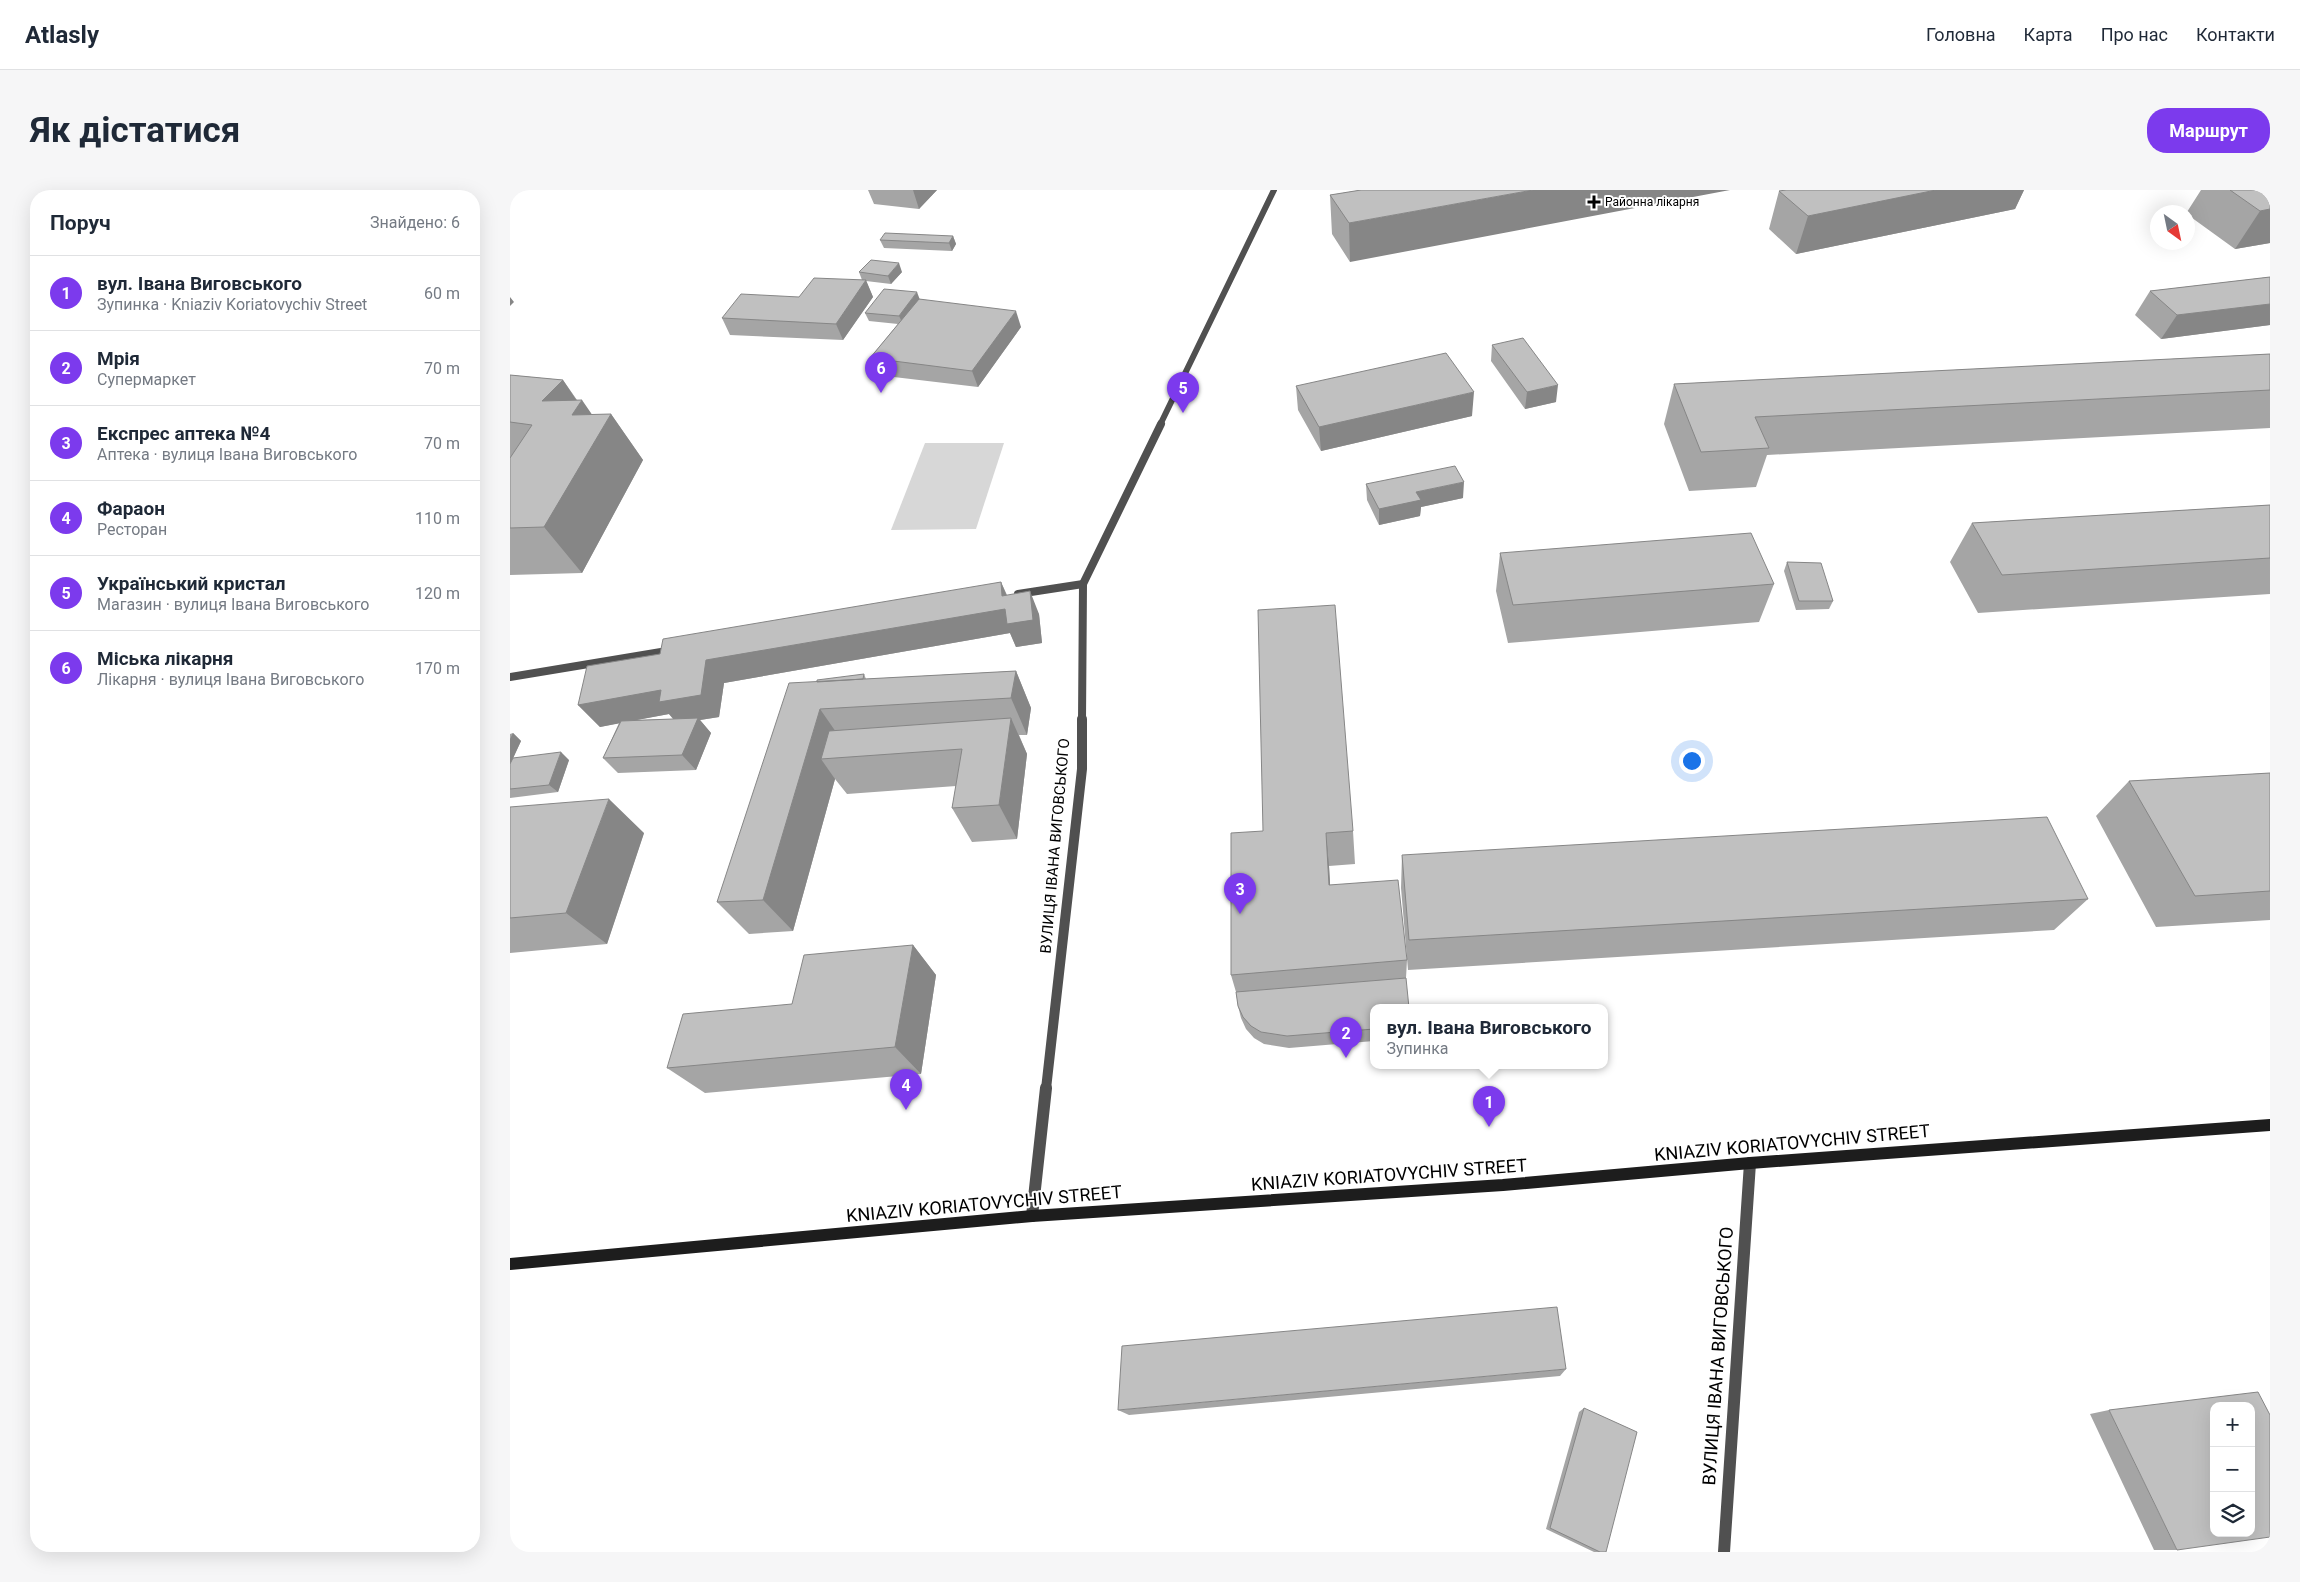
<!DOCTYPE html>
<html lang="uk">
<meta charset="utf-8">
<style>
:root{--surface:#fff;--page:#f6f6f7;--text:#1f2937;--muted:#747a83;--line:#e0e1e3;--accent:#7c3aed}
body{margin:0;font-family:Roboto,sans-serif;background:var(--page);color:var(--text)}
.controls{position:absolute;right:15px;bottom:15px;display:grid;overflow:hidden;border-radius:10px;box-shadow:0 5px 20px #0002}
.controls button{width:45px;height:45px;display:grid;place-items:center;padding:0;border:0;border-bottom:1px solid var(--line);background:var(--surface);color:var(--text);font:25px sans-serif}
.compass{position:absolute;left:1640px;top:15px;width:45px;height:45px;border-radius:50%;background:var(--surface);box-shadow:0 5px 20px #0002;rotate:147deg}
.you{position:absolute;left:1181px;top:570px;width:18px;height:18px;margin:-12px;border:4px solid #fff;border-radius:50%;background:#1a73e8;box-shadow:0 0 0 8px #1a73e833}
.badge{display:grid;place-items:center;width:32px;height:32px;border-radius:50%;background:var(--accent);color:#fff;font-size:16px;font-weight:700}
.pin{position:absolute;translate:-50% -41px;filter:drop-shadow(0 1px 2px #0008)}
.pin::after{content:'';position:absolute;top:26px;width:18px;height:15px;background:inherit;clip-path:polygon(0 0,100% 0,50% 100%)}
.popup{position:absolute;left:860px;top:814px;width:238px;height:65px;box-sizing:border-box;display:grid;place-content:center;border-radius:10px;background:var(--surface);filter:drop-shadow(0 1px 4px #0005);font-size:16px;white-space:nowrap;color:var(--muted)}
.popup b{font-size:19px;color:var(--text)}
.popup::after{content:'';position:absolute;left:50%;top:100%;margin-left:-10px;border:10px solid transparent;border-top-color:var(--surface)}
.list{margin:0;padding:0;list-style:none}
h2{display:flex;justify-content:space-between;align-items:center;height:65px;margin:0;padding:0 20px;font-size:21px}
h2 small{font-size:16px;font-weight:400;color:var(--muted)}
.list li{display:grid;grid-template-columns:32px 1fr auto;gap:15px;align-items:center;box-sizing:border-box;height:75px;padding:0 20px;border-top:1px solid var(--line)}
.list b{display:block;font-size:19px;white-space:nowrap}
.list p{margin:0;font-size:16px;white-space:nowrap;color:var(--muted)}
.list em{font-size:16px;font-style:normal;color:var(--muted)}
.icon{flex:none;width:28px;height:28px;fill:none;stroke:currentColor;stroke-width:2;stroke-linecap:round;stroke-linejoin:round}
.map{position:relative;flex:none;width:1760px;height:1362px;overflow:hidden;border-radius:20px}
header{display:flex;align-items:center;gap:30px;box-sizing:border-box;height:70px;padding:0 25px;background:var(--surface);border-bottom:1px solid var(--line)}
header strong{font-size:24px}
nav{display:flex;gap:28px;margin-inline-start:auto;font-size:18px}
.intro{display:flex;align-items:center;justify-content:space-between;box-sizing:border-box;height:120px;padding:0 30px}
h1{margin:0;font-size:35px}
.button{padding:12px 22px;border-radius:20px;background:var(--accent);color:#fff;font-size:18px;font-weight:700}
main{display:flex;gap:30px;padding:0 30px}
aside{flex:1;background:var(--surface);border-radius:20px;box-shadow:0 5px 20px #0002}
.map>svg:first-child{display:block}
.green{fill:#d7d7d7}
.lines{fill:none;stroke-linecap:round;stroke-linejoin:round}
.service{stroke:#505050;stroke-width:8}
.minor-far3{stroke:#505050;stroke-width:6}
.minor-far2{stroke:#505050;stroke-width:8}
.minor-far1{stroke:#505050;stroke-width:10}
.minor{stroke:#505050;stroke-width:12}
.secondary{stroke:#1d1d1d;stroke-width:12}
.wall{fill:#a5a5a5;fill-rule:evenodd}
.shaded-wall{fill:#868686}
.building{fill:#c0c0c0;stroke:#868686;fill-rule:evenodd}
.poi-dot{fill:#000;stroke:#fff;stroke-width:2}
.labels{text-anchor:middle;stroke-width:4;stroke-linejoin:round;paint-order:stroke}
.far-poi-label{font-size:12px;fill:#000;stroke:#fff;text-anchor:start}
.street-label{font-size:15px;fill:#000;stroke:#fff}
.near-street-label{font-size:18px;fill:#000;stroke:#fff}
</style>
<header>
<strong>Atlasly</strong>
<nav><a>Головна</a><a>Карта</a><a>Про нас</a><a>Контакти</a></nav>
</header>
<div class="intro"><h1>Як дістатися</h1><a class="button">Маршрут</a></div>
<main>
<aside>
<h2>Поруч<small>Знайдено: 6</small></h2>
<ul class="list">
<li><span class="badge">1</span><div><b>вул. Івана Виговського</b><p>Зупинка · Kniaziv Koriatovychiv Street</p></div><em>60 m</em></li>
<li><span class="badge">2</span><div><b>Мрія</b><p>Супермаркет</p></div><em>70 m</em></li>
<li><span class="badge">3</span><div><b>Експрес аптека №4</b><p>Аптека · вулиця Івана Виговського</p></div><em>70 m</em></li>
<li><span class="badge">4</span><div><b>Фараон</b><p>Ресторан</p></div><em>110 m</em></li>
<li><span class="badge">5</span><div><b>Український кристал</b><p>Магазин · вулиця Івана Виговського</p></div><em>120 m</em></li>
<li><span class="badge">6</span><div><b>Міська лікарня</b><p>Лікарня · вулиця Івана Виговського</p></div><em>170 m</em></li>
</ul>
</aside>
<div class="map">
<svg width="1760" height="1362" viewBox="0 0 1760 1362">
<rect width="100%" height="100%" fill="#fff"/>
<path class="green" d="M415,253h79l-28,86 -85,1z"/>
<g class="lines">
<path class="service" d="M508,404l65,-10
M0,487l163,-27"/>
<path class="minor-far3" d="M650,235l114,-235"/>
<path class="minor-far2" d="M572,530l1,-136 78,-160"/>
<path class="minor-far1" d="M536,899l36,-320v-50"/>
<path class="minor" d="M522,1026l14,-128
M1214,1362l26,-389"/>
<path class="secondary" d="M0,1074l522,-48 471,-31 247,-22 520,-38"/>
</g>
<path class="wall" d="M358,0h69l-18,19 -45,-5z
M851,0l-11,72 -18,-28 -2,-39z
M1276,0h238l-9,19 -219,45 -27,-25 10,-38z
M1691,0h69v53l-35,6 -47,-34 -1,-3z
M443,46l3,8 -4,7 -68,-3 -4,-8z
M349,82h43l-11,12 -25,-3 7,16 -30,43 -113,-5 -8,-17 140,-38z
M1760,87v48l-109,14 -26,-24 15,-24z
M410,109l101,28 -43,60 -101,-12 -7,-17 28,-34 -29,-3 -4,-8z
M982,155l64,57 -31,7 -34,-48z
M1760,164v74l-503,27 -11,32 -67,4 -25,-67 10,-40z
M0,185l53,5 14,20 15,15 19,-1 32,46 -61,113 -72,2z
M786,196l176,30 -151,35 -23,-41z
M856,294l97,14 -42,9 -1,9 -41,9 -12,-25z
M1760,315v89l-292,19 -28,-51 22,-39z
M990,363l274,31 -15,38 -251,21 -12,-52z
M1277,372l46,39 -4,8 -33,1 -12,-39z
M491,392l6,13 32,19 3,29 -26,4 -6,-14 -286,50 -5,34 -19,3 11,13 -15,37 -78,3 -15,-15 16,-35 -19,4 -22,-22 82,-51zM159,524l4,5 -37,1z
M506,481l15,37 -4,27h-8l8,19 -10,85 -45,3 -20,-34 4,-22 -109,8 -12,-15 -42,152 -44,3 -32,-32 100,-220 47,-8 2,5z
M3,543l8,8 -8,17 56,2 -11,32 -48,6v-64z
M1760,583v147l-114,7 -60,-111 33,-35z
M0,617l134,26 -37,111 -97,9z
M753,641h90l2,33 -26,2 1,19 77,75 -1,18 -32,30v33l-85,7 -25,-4 -10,-6 -8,-9 -5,-11 -3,-12 -2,-14 -5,-17z
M892,665l686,44 -34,31 -646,40 -7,-82z
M403,755l23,30 -15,99 -216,19 -38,-25 125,-64z
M1056,1179l-6,7 -431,39 -11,-5z
M1074,1218l22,144h-12l-48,-23 33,-117z
M1599,1220l68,140h-23l-64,-136z"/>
<path class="shaded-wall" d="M403,0h24l-18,19z
M1023,0h197l-380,72 -1,-39z
M1426,0h88l-9,19 -219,45 12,-38z
M1760,19v34l-35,6 25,-38z
M443,46l3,8 -4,7 -3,-8z
M389,73l3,9 -11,12 -3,-8z
M356,90l7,17 -30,43 -7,-16z
M407,102l3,8 -17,24 -4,-8z
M0,107l4,5 -4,4z
M1760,114v21l-109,14 16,-24z
M506,121l5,16 -43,60 -6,-16z
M53,190l16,24 3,-4 20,29 9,-15 32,46 -61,113 -38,-46 -2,-126z
M1048,195l-2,17 -31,7 2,-17z
M964,202l-2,24 -151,35 -2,-24z
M954,292l-1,16 -42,9 -1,9 -41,9v-16l37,-17z
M491,392l10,24 -9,-10z
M520,401l9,23 3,29 -26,4 -6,-14 -286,50 -5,34 -19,3 11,13 -15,37 -14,-15 -4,-31 -9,-10 -69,13 -22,-22 128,-45z
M506,481l15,37 -4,27 -16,-37z
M310,519l25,36 -24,14 14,20 -42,152 -30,-31z
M501,528l16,36 -10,85 -18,-34z
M3,543l8,8 -11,24v-26z
M51,562l8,8 -11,32 -9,-7z
M99,609l35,34 -37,111 -41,-31z
M816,643l3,33 3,51 -3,-32z
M403,755l23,30 -15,99 -26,-27z"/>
<path class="building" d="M851,0h172l-184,33 -19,-28z
M1276,0h150l-128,26 -29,-25z
M1720,0h40v19l-10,2z
M375,43l68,3 -4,7 -69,-3z
M361,70l28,3 -11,13 -29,-4z
M1760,87v27l-93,11 -27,-24z
M304,88l52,2 -30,44 -114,-6 19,-24 58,3z
M374,99l33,3 -18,24 -34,-3z
M409,109l97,12 -44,60 -102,-13z
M1013,148l35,47 -31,7 -35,-47z
M936,163l28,39 -155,35 -23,-41z
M1760,164v36l-515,27 14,31 -68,4 -27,-68z
M0,185l53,5 -21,21 40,-1 -10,15 39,-1 -67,113 -34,1v-70l22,-33 -22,-3z
M945,276l9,16 -48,10 5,8 -42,9 -13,-25z
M1760,315v53l-268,17 -30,-52z
M1241,343l23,51 -261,21 -13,-52z
M1277,372l34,1 12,38h-34z
M491,392l1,14 28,-5 3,29 -26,4 -2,-15 -299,51 -5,35 -42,7 2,-12 -83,15 9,-39 73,-12 3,-15z
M825,415l18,226 -27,2 3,52 69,-5 9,80 -176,15v-142l32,-2 -5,-221z
M506,481l-5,27 -191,11 -57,191 -46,2 72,-219z
M354,484l-1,5 -46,3v-2z
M188,528l-16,37 -79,3 18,-37z
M501,528l-12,87 -47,3 10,-59 -141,10 8,-28z
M51,562l-12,33 -39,4v-25l3,-6z
M1760,583v118l-75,5 -66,-115z
M99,609l-43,114 -56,5v-111z
M1537,627l41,82 -679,41 -7,-85z
M403,755l-18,102 -228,21 16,-54 109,-10 12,-49z
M896,788l3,30h-35v21l-87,7 -26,-4 -10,-6 -8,-9 -5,-11 -2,-14z
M1047,1117l9,62 -448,41 4,-64z
M1748,1202l12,23v122l-93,13 -68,-140zM1704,1216h37v127h-37z
M1074,1218l53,24 -31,120h-6l-50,-24z"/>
<path class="poi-dot" d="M1081.5 4.5h5v5h5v5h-5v5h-5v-5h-5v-5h5z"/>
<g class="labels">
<g class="far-poi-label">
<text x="1095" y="16">Районна лікарня</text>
</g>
<g class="street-label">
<text transform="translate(545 656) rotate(-85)" y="5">ВУЛИЦЯ ІВАНА ВИГОВСЬКОГО</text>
</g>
<g class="near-street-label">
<text transform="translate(1282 953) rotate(-5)" y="6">KNIAZIV KORIATOVYCHIV STREET</text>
<text transform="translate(879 985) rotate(-4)" y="6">KNIAZIV KORIATOVYCHIV STREET</text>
<text transform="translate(474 1014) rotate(-5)" y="6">KNIAZIV KORIATOVYCHIV STREET</text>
<text transform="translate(1208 1166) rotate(-86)" y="6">ВУЛИЦЯ ІВАНА ВИГОВСЬКОГО</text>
</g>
</g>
</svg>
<div class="controls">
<button>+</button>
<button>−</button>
<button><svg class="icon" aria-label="layers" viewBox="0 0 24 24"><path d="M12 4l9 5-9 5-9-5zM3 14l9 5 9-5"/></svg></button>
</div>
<svg class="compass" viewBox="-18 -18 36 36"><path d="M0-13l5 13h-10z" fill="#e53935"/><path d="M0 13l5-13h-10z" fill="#747a83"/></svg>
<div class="you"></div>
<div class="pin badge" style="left:979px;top:937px">1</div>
<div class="popup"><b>вул. Івана Виговського</b>Зупинка</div>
<div class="pin badge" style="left:836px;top:868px">2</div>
<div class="pin badge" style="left:730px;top:724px">3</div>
<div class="pin badge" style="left:396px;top:920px">4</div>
<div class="pin badge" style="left:673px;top:223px">5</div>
<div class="pin badge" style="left:371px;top:203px">6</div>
</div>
</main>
